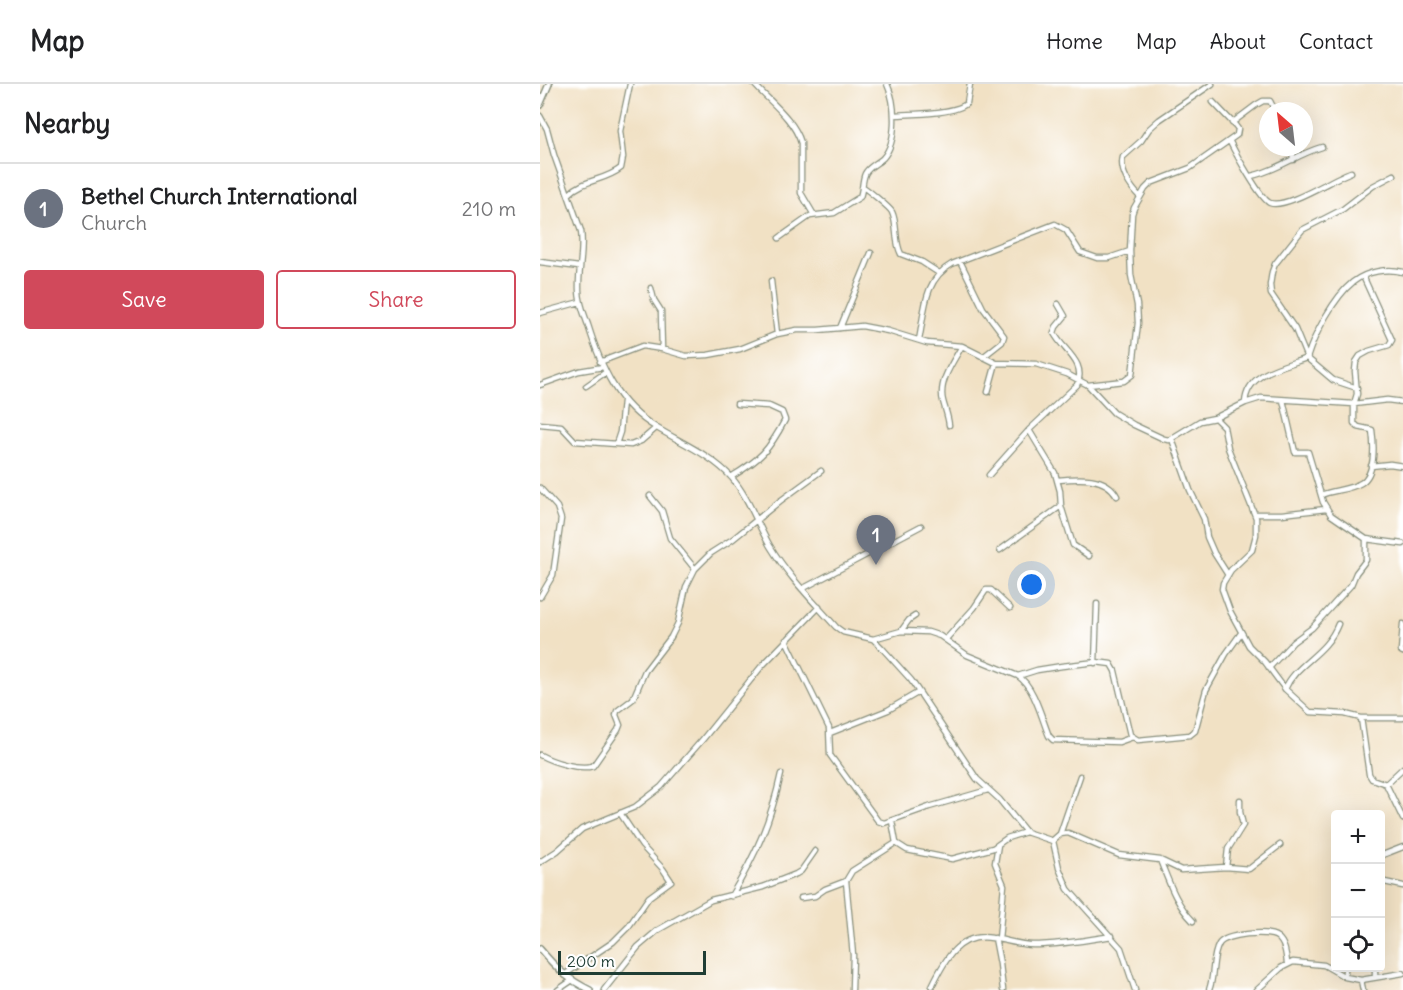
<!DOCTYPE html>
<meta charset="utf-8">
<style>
:root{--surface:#fff;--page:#f6f6f6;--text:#202124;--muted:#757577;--line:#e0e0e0;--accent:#d1495b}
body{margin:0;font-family:Delius,sans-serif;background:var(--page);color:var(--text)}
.controls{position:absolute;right:18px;bottom:18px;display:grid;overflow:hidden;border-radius:6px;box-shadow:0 6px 24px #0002}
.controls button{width:54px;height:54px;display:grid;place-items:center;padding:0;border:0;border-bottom:2px solid var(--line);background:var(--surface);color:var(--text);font:30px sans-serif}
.compass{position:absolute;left:719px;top:18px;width:54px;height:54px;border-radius:50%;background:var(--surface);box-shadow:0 6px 24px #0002;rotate:332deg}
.scale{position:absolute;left:18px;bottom:15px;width:148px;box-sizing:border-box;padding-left:6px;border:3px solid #1f3d34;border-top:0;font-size:16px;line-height:21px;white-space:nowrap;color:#1f3d34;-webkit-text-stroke:4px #fff;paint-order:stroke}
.you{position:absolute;left:492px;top:501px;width:21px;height:21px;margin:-15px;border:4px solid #fff;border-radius:50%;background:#1a73e8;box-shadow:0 0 0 9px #1a73e833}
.badge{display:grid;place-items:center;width:39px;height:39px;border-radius:50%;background:var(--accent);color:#fff;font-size:20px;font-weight:700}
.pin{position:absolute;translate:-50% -50px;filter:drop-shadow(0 2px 3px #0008)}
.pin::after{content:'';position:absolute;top:32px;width:21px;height:18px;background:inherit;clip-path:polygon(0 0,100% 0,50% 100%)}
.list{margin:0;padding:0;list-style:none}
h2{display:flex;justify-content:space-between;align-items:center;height:78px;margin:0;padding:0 24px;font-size:26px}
h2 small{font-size:20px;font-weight:400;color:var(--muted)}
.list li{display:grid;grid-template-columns:39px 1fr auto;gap:18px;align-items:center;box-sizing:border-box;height:90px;padding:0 24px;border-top:2px solid var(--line)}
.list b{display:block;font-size:22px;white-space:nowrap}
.list p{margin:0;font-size:20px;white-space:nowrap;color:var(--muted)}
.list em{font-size:20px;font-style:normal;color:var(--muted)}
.actions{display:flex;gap:12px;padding:18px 24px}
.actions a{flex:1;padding:14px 0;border:2px solid var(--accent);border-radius:6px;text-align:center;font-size:21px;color:var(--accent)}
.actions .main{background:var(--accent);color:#fff}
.icon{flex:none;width:33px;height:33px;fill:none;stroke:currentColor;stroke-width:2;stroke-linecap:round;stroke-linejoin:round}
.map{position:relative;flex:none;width:863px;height:906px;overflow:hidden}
header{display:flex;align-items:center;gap:36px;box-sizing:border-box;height:84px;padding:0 30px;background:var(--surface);border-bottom:2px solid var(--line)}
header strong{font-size:28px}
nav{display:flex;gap:33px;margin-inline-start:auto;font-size:21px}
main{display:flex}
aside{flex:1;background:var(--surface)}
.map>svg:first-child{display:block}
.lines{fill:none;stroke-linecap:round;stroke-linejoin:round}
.minor-casing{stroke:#888f7c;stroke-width:7}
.tertiary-casing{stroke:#888f7c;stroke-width:8}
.minor{stroke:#fff;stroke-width:4.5}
.tertiary{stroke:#fff;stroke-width:5}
</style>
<header>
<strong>Map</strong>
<nav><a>Home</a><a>Map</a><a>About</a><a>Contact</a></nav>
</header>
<main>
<aside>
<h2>Nearby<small></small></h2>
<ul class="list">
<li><span class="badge" style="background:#6b7280">1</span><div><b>Bethel Church International</b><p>Church</p></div><em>210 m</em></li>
</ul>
<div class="actions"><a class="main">Save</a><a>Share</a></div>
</aside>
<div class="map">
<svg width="863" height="906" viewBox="0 0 863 906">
<rect width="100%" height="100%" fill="#fff"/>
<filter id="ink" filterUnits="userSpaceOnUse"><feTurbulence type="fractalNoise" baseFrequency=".0167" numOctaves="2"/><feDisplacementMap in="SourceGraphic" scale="12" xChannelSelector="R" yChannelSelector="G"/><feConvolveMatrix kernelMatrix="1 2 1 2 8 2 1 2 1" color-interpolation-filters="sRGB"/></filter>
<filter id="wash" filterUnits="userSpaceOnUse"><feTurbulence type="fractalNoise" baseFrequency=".008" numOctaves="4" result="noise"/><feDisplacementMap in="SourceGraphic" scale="24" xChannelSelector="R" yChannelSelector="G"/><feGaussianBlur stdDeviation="1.35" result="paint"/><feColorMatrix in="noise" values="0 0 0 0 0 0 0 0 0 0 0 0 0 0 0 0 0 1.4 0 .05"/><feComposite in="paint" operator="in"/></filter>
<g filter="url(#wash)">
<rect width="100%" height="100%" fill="#f1e1c4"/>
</g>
<g filter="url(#ink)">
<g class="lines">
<g class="minor-casing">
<path id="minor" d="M214,0c16,18 40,35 47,59v50l13,22
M354,31c16,-1 63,-1 73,-12l3,-19
M0,32l7,13 7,26 27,76c3,20 -3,39 -2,59 0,12 5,24 9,35 13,42 29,80 69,103 25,15 56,28 75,50 17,20 25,46 38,68 18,30 43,55 66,81l7,5 30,7 9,9 29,32 66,99 22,20 27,33 27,9 6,27 9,21 53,59 14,42
M692,39l24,-18 7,-4h7l5,10
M690,58c5,10 31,58 40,61 17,6 63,-25 81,-31
M752,63l1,13
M711,92c26,-5 46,-22 71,-29
M323,103c5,3 27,21 29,25 6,13 2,29 9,42l21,8 17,11
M29,110c15,-15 36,-13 52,-26l2,-11 -3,-26 10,-47
M600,113c-9,-9 -21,-26 -17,-40l18,-16 8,-12 10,-9 53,-36
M239,154l31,-22 24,-3 26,-16c3,-8 2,-16 5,-23 3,-7 13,-11 18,-16 15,-17 13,-55 4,-74
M420,177l23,47 21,28 -2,6 -19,15
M0,178l39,5
M231,197l6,53
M111,204l3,12 7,11 1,38
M518,220l7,12 -9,11 -2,6c9,18 33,29 23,52l-48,45 26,43 5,18 1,15 12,39 16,11
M0,229l40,-11
M300,244l31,-75
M379,256c6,-28 4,-60 33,-76l103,-40 11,6 14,22 17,6h12l21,-7
M60,278l42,-16 20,3 24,7 22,-1 32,-6 37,-15 20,-4h21l44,-4 26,5 39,12 35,3 34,17 40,1 31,10 21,11 26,28 20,12 30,14 5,1 31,-19 15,-3 30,-15 16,-5 93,6 33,-4 16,2
M0,301l39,-14 24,-4
M548,301l36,-4 8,-6 6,-52 -1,-18 -6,-30 -1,-24 2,-37 2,-6 11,-19 6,-6 39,-15 47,-33 1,-6 -3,-4 -22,-23
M46,302l20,-14
M817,304l-24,-8 -26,-22 -12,-29 -24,-35 -1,-9 2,-13 3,-8 27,-34 41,-21 30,-23 21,-11
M448,308l8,-29
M743,316l12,52h13l15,50 8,13 35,24 37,5
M705,319c2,-31 37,-36 62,-45 7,-23 27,-61 46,-76 14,-11 34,-14 50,-10
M675,334l9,9 4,21 28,70v17l-4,15 -21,20 -8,13 -1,6 8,22 19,35 16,16 20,27 25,23 35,2 16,4h42
M0,340l21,2 14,15 56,4 10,-4 15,-13
M409,341c-1,-9 -4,-16 -6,-24 -5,-19 10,-39 19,-55
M632,355l18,51 14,29 3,18 7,16 14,22
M76,360l4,-12 3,-31
M831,382l19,-2 13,2
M449,391l40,-45
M191,393c30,-18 38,-27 54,-57l-3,-8 -13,-6 -32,-2
M517,396c21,-2 49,-5 60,16
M0,404l17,19 4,12 -8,56 -13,22
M781,411c12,-5 28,-5 40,-12 15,-9 13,-39 11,-53l-14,-3 -4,-4v-19l3,-10 -2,-23 1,-9 4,-6 9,-5 20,-6 3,-5 -29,-64
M110,412l12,15 8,27 25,31
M715,430h27l44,-5
M460,466l61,-44
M262,505l119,-63
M863,540l-2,27 2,1
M361,547l8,-11 6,-4
M333,555l28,-8 27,1 12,4 27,19 51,21 19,-6 25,-4 34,-4 15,2 4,7 15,64 8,5 52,-5 5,-4 11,-41 20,-36 15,-21
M406,555l28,-31 12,-18h5l19,18
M246,556l43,88 1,27 48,66 6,2 45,-16 59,-17
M555,579l2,-59
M729,584l24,-26 19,-14 39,-43 5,-12 10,-13v-21
M478,592c16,10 24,43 31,60l4,4 66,2 14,-5
M745,605c11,-26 41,-34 53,-65
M821,634l8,56 3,5 14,5 17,35
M290,649l58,-23 31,-18
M0,671c13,7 38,15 53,11l25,-36 2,-5 -4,-10 1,-4 16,-12 12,-28 26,-34 7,-14 8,-36 9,-18 16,-16 22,-14 47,-38 41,-30
M846,700l17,-16
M520,750l20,-58
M512,757l8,-7 8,-1 51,22 41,5 21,10 45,-3 23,2 31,-24
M356,759l11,7 45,9 41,-11 14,-10 19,-6
M458,761l-3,18 9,22 -5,54
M840,772l23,-9
M620,776c9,22 16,44 33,61
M0,778l17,-11 25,-22 53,-22 26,-20 42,-48 58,-72 58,-60
M686,783l2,-18 15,-24 -3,-13v-12
M840,797l23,5
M191,812c25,-41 40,-76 50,-122
M261,814l14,-2 10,-7 21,-8
M455,854l5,26 3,26
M24,891l49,-33 16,-16 20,-29 22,-16 -8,-12 -21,-23 -22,-33
M805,893v-9
M835,893v-9
M821,896l2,10
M392,902c12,-25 27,-54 60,-48 14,2 27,7 41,7 26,0 54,-5 79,-9
M18,906l13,-9
M64,906l34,-43 20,-17 53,-30 52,-13 33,-13 5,-3 14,-20
M312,906l1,-35 -7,-74 6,-10 44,-28 -4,-22
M669,906c6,-15 2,-32 10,-46 6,-10 49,-14 58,-7 8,6 9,17 10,26
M717,906l24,-22 12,-6 31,3 21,12 16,3 42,-7"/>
</g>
<g class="tertiary-casing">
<path id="tertiary" d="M0,21l9,-21
M0,865c16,19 27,30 50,41"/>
</g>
<use href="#minor" class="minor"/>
<use href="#tertiary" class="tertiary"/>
</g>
</g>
</svg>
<div class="controls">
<button>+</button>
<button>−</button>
<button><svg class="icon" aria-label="locate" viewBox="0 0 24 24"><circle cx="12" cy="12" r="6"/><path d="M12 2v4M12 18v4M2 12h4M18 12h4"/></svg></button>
</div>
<svg class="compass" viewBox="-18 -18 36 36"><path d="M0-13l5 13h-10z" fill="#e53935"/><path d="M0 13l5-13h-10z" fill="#757577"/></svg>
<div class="scale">200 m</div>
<div class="you"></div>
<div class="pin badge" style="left:336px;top:481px;background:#6b7280">1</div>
</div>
</main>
